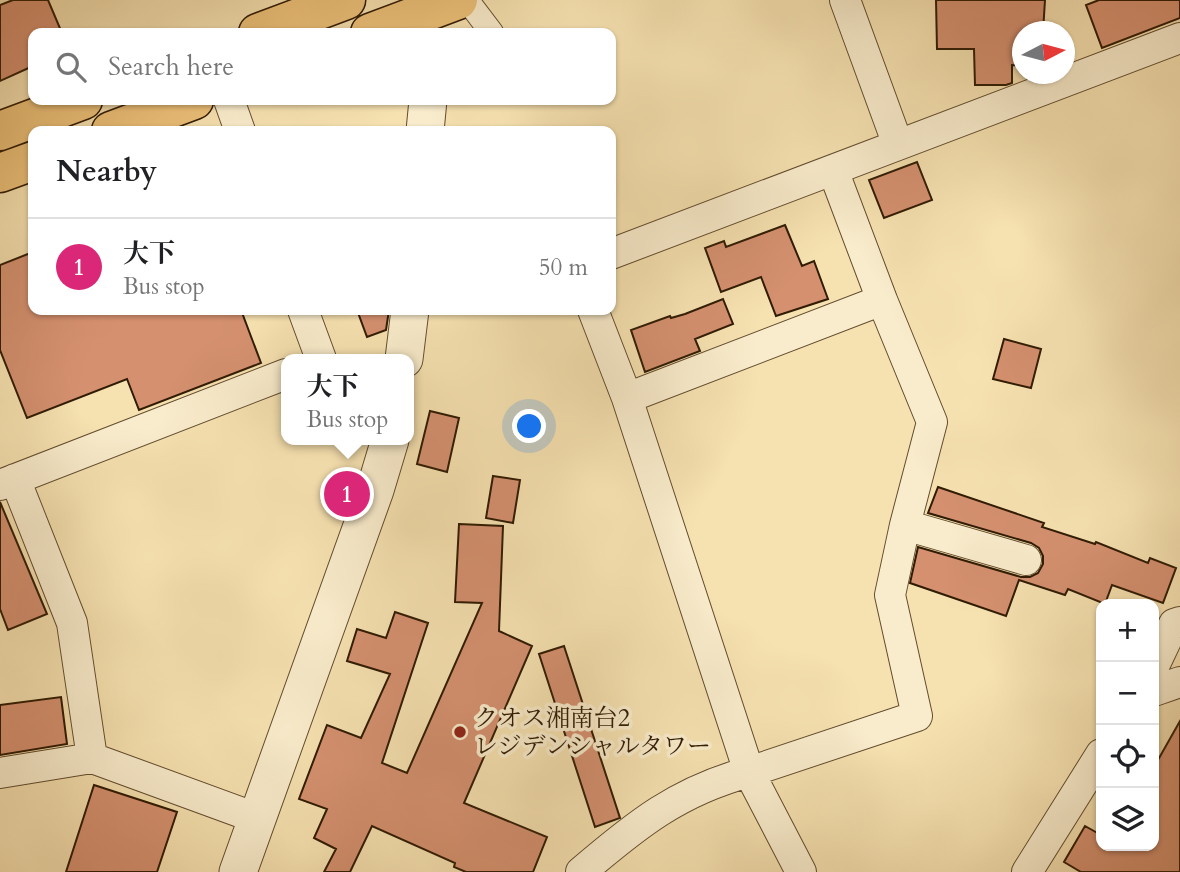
<!DOCTYPE html>
<meta charset="utf-8">
<style>
:root{--surface:#fff;--page:#f2f2f2;--text:#202124;--muted:#757577;--line:#e0e0e0;--accent:#db2777}
body{margin:0;font-family:Cardo,"Noto Serif JP",serif;background:var(--page);color:var(--text)}
.controls{position:absolute;right:21px;bottom:21px;display:grid;overflow:hidden;border-radius:14px;box-shadow:0 2px 5px #0004}
.controls button{width:63px;height:63px;display:grid;place-items:center;padding:0;border:0;border-bottom:2px solid var(--line);background:var(--surface);color:var(--text);font:35px sans-serif}
.compass{position:absolute;left:1012px;top:21px;width:63px;height:63px;border-radius:50%;background:var(--surface);box-shadow:0 2px 5px #0004;rotate:84deg}
.you{position:absolute;left:530px;top:427px;width:24px;height:24px;margin:-18px;border:5px solid #fff;border-radius:50%;background:#1a73e8;box-shadow:0 0 0 10px #1a73e833}
.badge{display:grid;place-items:center;width:46px;height:46px;border-radius:50%;background:var(--accent);color:#fff;font-size:23px;font-weight:700}
.pin{position:absolute;translate:-50% -50%;border:4px solid #fff;box-shadow:0 2px 7px #0006}
.popup{position:absolute;left:281px;top:354px;width:133px;height:91px;box-sizing:border-box;display:grid;place-content:center;border-radius:14px;background:var(--surface);filter:drop-shadow(0 2px 5px #0005);font-size:23px;white-space:nowrap;color:var(--muted)}
.popup b{font-size:26px;color:var(--text)}
.popup::after{content:'';position:absolute;left:50%;top:100%;margin-left:-14px;border:14px solid transparent;border-top-color:var(--surface)}
.list{margin:0;padding:0;list-style:none}
h2{display:flex;justify-content:space-between;align-items:center;height:91px;margin:0;padding:0 28px;font-size:30px}
h2 small{font-size:23px;font-weight:400;color:var(--muted)}
.list li{display:grid;grid-template-columns:46px 1fr auto;gap:21px;align-items:center;box-sizing:border-box;height:98px;padding:0 28px;border-top:2px solid var(--line)}
.list b{display:block;font-size:26px;white-space:nowrap}
.list p{margin:0;font-size:23px;white-space:nowrap;color:var(--muted)}
.list em{font-size:23px;font-style:normal;color:var(--muted)}
.icon{flex:none;width:38px;height:38px;fill:none;stroke:currentColor;stroke-width:2;stroke-linecap:round;stroke-linejoin:round}
.map{position:relative;flex:none;width:1180px;height:872px;overflow:hidden}
.search{position:absolute;background:var(--surface);box-shadow:0 2px 5px #0004;left:28px;top:28px;width:588px;height:77px;display:flex;align-items:center;gap:18px;box-sizing:border-box;padding:0 24px;border-radius:14px;color:var(--muted);font-size:26px}
.panel{position:absolute;background:var(--surface);box-shadow:0 2px 5px #0004;left:28px;top:126px;width:588px;height:189px;border-radius:14px}
.map>svg:first-child{display:block}
.building{fill:#d4906f;stroke:#301b03;stroke-width:2}
.lines{fill:none;stroke-linecap:round;stroke-linejoin:round}
.pedestrian-casing{stroke:#624c2e;stroke-width:25}
.minor-casing{stroke:#624c2e;stroke-width:32}
.tertiary-casing{stroke:#624c2e;stroke-width:39}
.primary-casing{stroke:#301b03;stroke-width:41}
.pedestrian{stroke:#f9eccc;stroke-width:23}
.minor{stroke:#f9eccc;stroke-width:30}
.tertiary{stroke:#f9eccc;stroke-width:37}
.primary{stroke:#ebc078;stroke-width:38}
.poi-dot{fill:#8f2418;stroke:#f9eccc;stroke-width:2.5}
.labels{text-anchor:middle;stroke-width:7;stroke-linejoin:round;paint-order:stroke}
.poi-label{font-size:24px;fill:#301b03;stroke:#f9eccc;text-anchor:start}
</style>
<div class="map">
<svg width="1180" height="872" viewBox="0 0 1180 872">
<rect width="100%" height="100%" fill="#f6e1b0"/>
<filter id="stains"><feTurbulence type="fractalNoise" baseFrequency=".00286" numOctaves="4"/><feColorMatrix values="0 0 0 0 .2 0 0 0 0 .09 0 0 0 0 .02 0 0 0 .5 -.17"/></filter>
<radialGradient id="worn" r=".72"><stop offset=".6" stop-color="#630" stop-opacity="0"/><stop offset="1" stop-color="#630" stop-opacity=".3"/></radialGradient>
<path class="building" d="M13,0h35l14,33h-29v33l-33,15v-76z
M936,0h109l-2,32h-20v34l-11,-1v18l-6,2h-31l-1,-36h-37z
M1099,0h81v18l-78,30 -16,-43z
M917,162l15,38 -48,18 -15,-38z
M785,225l17,41 12,-5 14,38 -52,17 -15,-39 -40,15 -16,-44 19,-7 2,6z
M33,252v58h208l20,53 -122,47 -12,-31 -100,39 -27,-68v-85z
M723,299l10,25 -38,15 5,12 -55,21 -14,-42 39,-14 1,2 14,-4z
M357,310h32l-3,20 -19,7z
M1004,339l37,10 -10,39 -38,-9z
M430,411l29,7 -12,54 -30,-8z
M493,476l27,4 -7,43 -27,-5z
M938,487l106,36 -2,4 53,17 1,-2 52,21 2,-5 26,10 -13,35 -51,-18 -7,19 -37,-15 -3,6 -46,-15 -13,36 -96,-33 8,-36 103,30h9l8,-4 5,-9v-8l-4,-8 -8,-5 -103,-30z
M0,502l47,112 -39,16 -8,-21z
M459,524l44,2 -4,105 33,15 -68,157 83,34 -14,35h-67l-12,-5 1,-4 -83,-37 -22,46h-26l12,-23 -22,-11 13,-29 -28,-10 28,-74 34,13 29,-64 -43,-13 10,-32 29,9 9,-26 33,11 -46,140 25,10 75,-170 -27,-1z
M564,646l56,172 -25,9 -56,-173z
M61,697l6,47 -67,11v-50z
M1180,721v151h-99l-17,-10 21,-36 16,9v11h53v-79z
M94,785l83,27 -20,60h-91z"/>
<g class="lines">
<g class="pedestrian-casing">
<path id="pedestrian" d="M467,0l25,33"/>
</g>
<g class="minor-casing">
<path id="minor" d="M845,0l53,145
M229,100l11,31
M611,254l569,-216
M303,310l18,49
M593,310l34,88 255,-98 -49,-130
M627,398l122,374 168,-56 -27,-121 15,-70 27,-103 -50,-122
M15,479l57,144 20,135
M0,485l286,-111
M905,525l121,35
M1154,666l20,-42 6,-2
M1154,691l26,-9
M0,773l92,-15 164,60
M581,872c55,-47 97,-81 168,-100l52,100
M1027,872l74,-118"/>
</g>
<g class="tertiary-casing">
<path id="tertiary" d="M425,131l3,-31
M404,359l6,-49
M238,872l137,-382 15,-50"/>
</g>
<g class="primary-casing">
<path id="primary" d="M258,33l88,-33
M370,33l88,-33
M0,131l83,-31
M111,131l83,-31
M0,173l33,-12"/>
</g>
<use href="#pedestrian" class="pedestrian"/>
<use href="#minor" class="minor"/>
<use href="#tertiary" class="tertiary"/>
<use href="#primary" class="primary"/>
</g>
<circle class="poi-dot" cx="460" cy="732" r="7"/>
<g class="labels">
<g class="poi-label">
<text x="474" y="726">クオス湘南台2<tspan x="474" dy="28">レジデンシャルタワー</tspan></text>
</g>
</g>
<rect width="100%" height="100%" filter="url(#stains)"/>
<rect width="100%" height="100%" fill="url(#worn)"/>
</svg>
<div class="controls">
<button>+</button>
<button>−</button>
<button><svg class="icon" aria-label="locate" viewBox="0 0 24 24"><circle cx="12" cy="12" r="6"/><path d="M12 2v4M12 18v4M2 12h4M18 12h4"/></svg></button>
<button><svg class="icon" aria-label="layers" viewBox="0 0 24 24"><path d="M12 4l9 5-9 5-9-5zM3 14l9 5 9-5"/></svg></button>
</div>
<svg class="compass" viewBox="-18 -18 36 36"><path d="M0-13l5 13h-10z" fill="#e53935"/><path d="M0 13l5-13h-10z" fill="#757577"/></svg>
<div class="you"></div>
<div class="pin badge" style="left:347px;top:494px">1</div>
<div class="popup"><b>大下</b>Bus stop</div>
<div class="search"><svg class="icon" aria-label="search" viewBox="0 0 24 24"><circle cx="10" cy="10" r="6"/><path d="M15 15l6 6"/></svg>Search here</div>
<section class="panel">
<h2>Nearby<small></small></h2>
<ul class="list">
<li><span class="badge">1</span><div><b>大下</b><p>Bus stop</p></div><em>50 m</em></li>
</ul>
</section>
</div>
